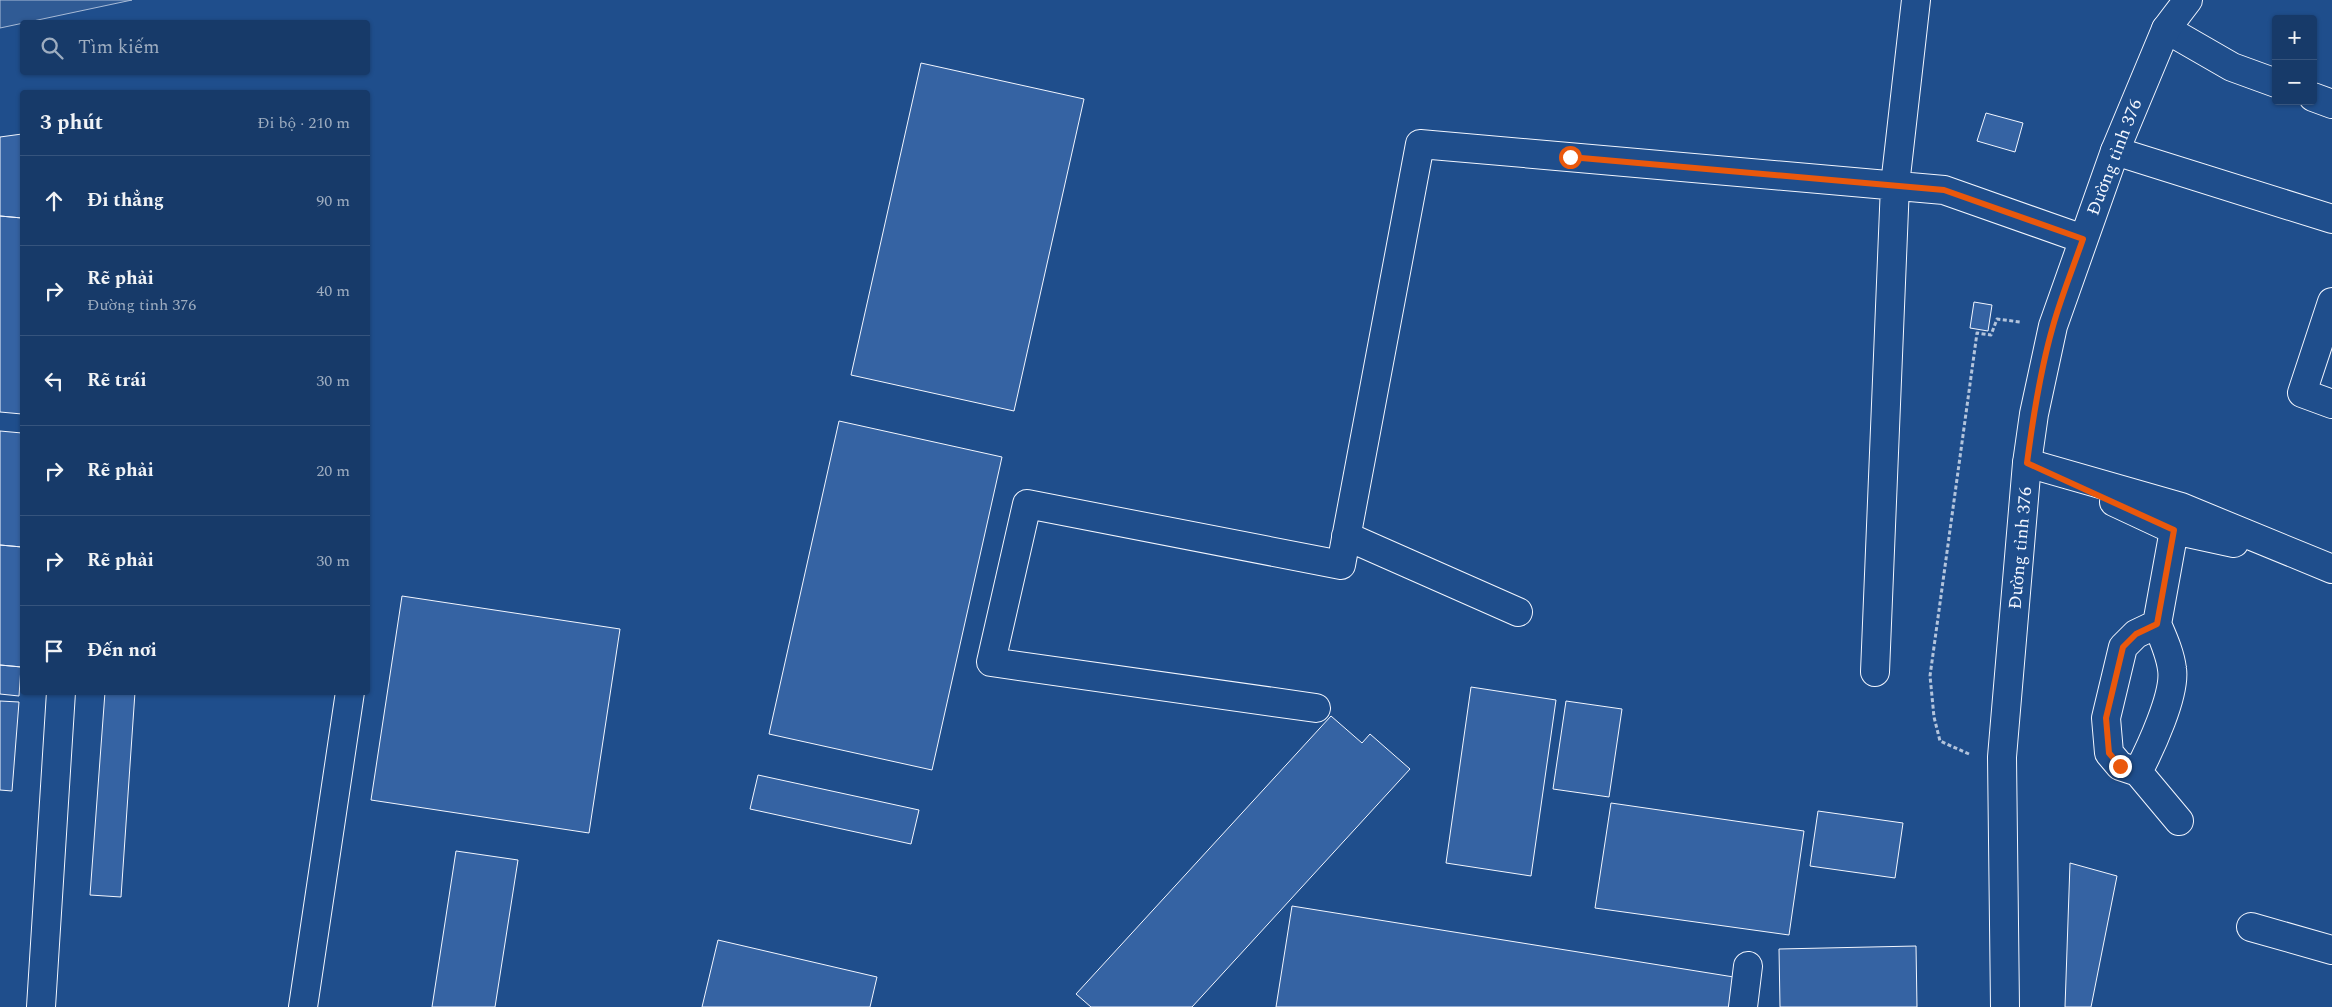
<!DOCTYPE html>
<html lang="vi">
<meta charset="utf-8">
<style>
:root{--surface:#173a69;--page:#244571;--text:#f1f3f6;--muted:#9eadc0;--line:#36547d}
body{margin:0;font-family:Spectral,serif;background:var(--page);color:var(--text)}
.controls{position:absolute;right:15px;top:15px;display:grid;overflow:hidden;border-radius:5px;box-shadow:0 1px 4px #0004}
.controls button{width:45px;height:45px;display:grid;place-items:center;padding:0;border:0;border-bottom:1px solid var(--line);background:var(--surface);color:var(--text);font:25px sans-serif}
.stop{position:absolute;width:15px;height:15px;margin:-11px;border:4px solid #ea580c;border-radius:50%;background:#fff}
.stop.end{background:#ea580c;border-color:#fff;box-shadow:0 1px 5px #0008}
.list{margin:0;padding:0;list-style:none}
h2{display:flex;justify-content:space-between;align-items:center;height:65px;margin:0;padding:0 20px;font-size:21px}
h2 small{font-size:16px;font-weight:400;color:var(--muted)}
.list li{display:grid;grid-template-columns:32px 1fr auto;gap:15px;align-items:center;box-sizing:border-box;height:90px;padding:0 20px;border-top:1px solid var(--line)}
.list b{display:block;font-size:19px;white-space:nowrap}
.list p{margin:0;font-size:16px;white-space:nowrap;color:var(--muted)}
.list em{font-size:16px;font-style:normal;color:var(--muted)}
.icon{flex:none;width:28px;height:28px;fill:none;stroke:currentColor;stroke-width:2;stroke-linecap:round;stroke-linejoin:round}
.map{position:relative;flex:none;width:2332px;height:1007px;overflow:hidden}
.search{position:absolute;background:var(--surface);box-shadow:0 1px 4px #0004;left:20px;top:20px;width:350px;height:55px;display:flex;align-items:center;gap:12px;box-sizing:border-box;padding:0 18px;border-radius:5px;color:var(--muted);font-size:19px}
.panel{position:absolute;background:var(--surface);box-shadow:0 1px 4px #0004;left:20px;top:90px;width:350px;height:605px;border-radius:5px}
.map>svg:first-child{display:block}
.built{fill:#305b95;stroke:#a8bbd7}
.building{fill:#3563a3;stroke:#f2f6ff}
.lines{fill:none;stroke-linecap:round;stroke-linejoin:round}
.minor-casing{stroke:#f2f6ff;stroke-width:30}
.major-casing{stroke:#f2f6ff;stroke-width:30}
.path{stroke:#b3c4dc;stroke-width:3;stroke-dasharray:4 2.5;stroke-linecap:butt}
.minor{stroke:#1f4e8c;stroke-width:28}
.major{stroke:#1f4e8c;stroke-width:28}
.route{stroke:#ea580c;stroke-width:6}
.labels{text-anchor:middle;stroke-width:4;stroke-linejoin:round;paint-order:stroke}
.street-label{font-size:18px;fill:#f2f6ff;stroke:#1f4e8c}
</style>
<div class="map">
<svg width="2332" height="1007" viewBox="0 0 2332 1007">
<rect width="100%" height="100%" fill="#1f4e8c"/>
<path class="built" d="M0,0h132l-132,28z"/>
<path class="building" d="M921,63l163,36 -70,312 -163,-36z
M1986,113l37,10 -8,29 -38,-11z
M22,134v84l-22,-2v-79z
M0,216l22,2v196l-22,-2z
M1974,302l18,3 -4,26 -18,-3z
M839,421l163,36 -70,313 -163,-36z
M0,431l22,2v114l-22,-2z
M0,545l22,2v120l-22,-2z
M402,596l218,33 -31,204 -218,-33z
M0,665l21,2 -2,29 -19,-2z
M1471,687l85,13 -25,176 -85,-13z
M105,692h30l-14,205 -31,-2z
M0,701l19,1 -7,89 -12,-1z
M1566,701l56,8 -13,88 -56,-8z
M1331,716l31,27 8,-9 40,35 -218,238h-101l-15,-13z
M758,775l161,35 -8,34 -161,-35z
M1611,803l193,28 -15,104 -194,-27z
M1818,811l85,12 -8,55 -85,-12z
M456,851l62,9 -23,147h-63z
M2070,863l47,13 -26,131h-26z
M1292,906l448,72 -5,29h-459z
M718,940l159,37 -7,30h-168z
M1916,946l1,61h-137l-1,-58z"/>
<g class="lines">
<g class="minor-casing">
<path id="minor" d="M2166,29l66,38 44,16
M2313,97l19,7
M2115,151l217,68
M2332,302l-30,91 30,11
M2027,463l154,44 151,62
M2114,502l60,28 60,13
M2174,530l-17,94 -21,10 -13,13 -17,71 3,35 11,13 18,6 41,49
M1346,536l172,76
M1875,672l20,-487 21,-185
M1316,708l-325,-46 36,-158 314,61 79,-421 524,46 139,49
M2138,772c12,-23 38,-78 34,-103 -2,-16 -9,-31 -15,-45
M2251,927l81,23
M41,1007l20,-315
M303,1007l47,-315
M1743,1007l5,-41"/>
</g>
<g class="major-casing">
<path id="major" d="M2005,1007l-3,-250 25,-294 7,-49 19,-88 62,-175 51,-122 22,-29"/>
</g>
<path class="path" d="M1969,754l-29,-13 -6,-24 -4,-41 47,-343 14,2 6,-16 23,3"/>
<use href="#minor" class="minor"/>
<use href="#major" class="major"/>
</g>
<g class="lines">
<path class="route" d="M1570,157l374,33 139,49c-10,29 -22,58 -30,87 -13,45 -20,91 -26,137l147,67 -17,94 -21,10 -13,13 -17,71 3,35 11,13"/>
</g>
<g class="labels">
<g class="street-label">
<text transform="translate(2114 157) rotate(-69)" y="6">Đường tỉnh 376</text>
<text transform="translate(2020 548) rotate(-85)" y="6">Đường tỉnh 376</text>
</g>
</g>
</svg>
<div class="controls">
<button>+</button>
<button>−</button>
</div>
<div class="stop" style="left:1570px;top:157px"></div>
<div class="stop end" style="left:2120px;top:766px"></div>
<div class="search"><svg class="icon" aria-label="search" viewBox="0 0 24 24"><circle cx="10" cy="10" r="6"/><path d="M15 15l6 6"/></svg>Tìm kiếm</div>
<section class="panel">
<h2>3 phút<small>Đi bộ · 210 m</small></h2>
<ul class="list">
<li><svg class="icon" aria-label="ahead" viewBox="0 0 24 24"><path d="M12 20V5M6 11l6-6 6 6"/></svg><div><b>Đi thẳng</b></div><em>90 m</em></li>
<li><svg class="icon" aria-label="right" viewBox="0 0 24 24"><path d="M7 20v-9h11M14 6l5 5-5 5"/></svg><div><b>Rẽ phải</b><p>Đường tỉnh 376</p></div><em>40 m</em></li>
<li><svg class="icon" aria-label="left" viewBox="0 0 24 24"><path d="M17 20v-9H6M10 6l-5 5 5 5"/></svg><div><b>Rẽ trái</b></div><em>30 m</em></li>
<li><svg class="icon" aria-label="right" viewBox="0 0 24 24"><path d="M7 20v-9h11M14 6l5 5-5 5"/></svg><div><b>Rẽ phải</b></div><em>20 m</em></li>
<li><svg class="icon" aria-label="right" viewBox="0 0 24 24"><path d="M7 20v-9h11M14 6l5 5-5 5"/></svg><div><b>Rẽ phải</b></div><em>30 m</em></li>
<li><svg class="icon" aria-label="arrive" viewBox="0 0 24 24"><path d="M6 21V4h12l-3 4 3 4H6"/></svg><div><b>Đến nơi</b></div></li>
</ul>
</section>
</div>
